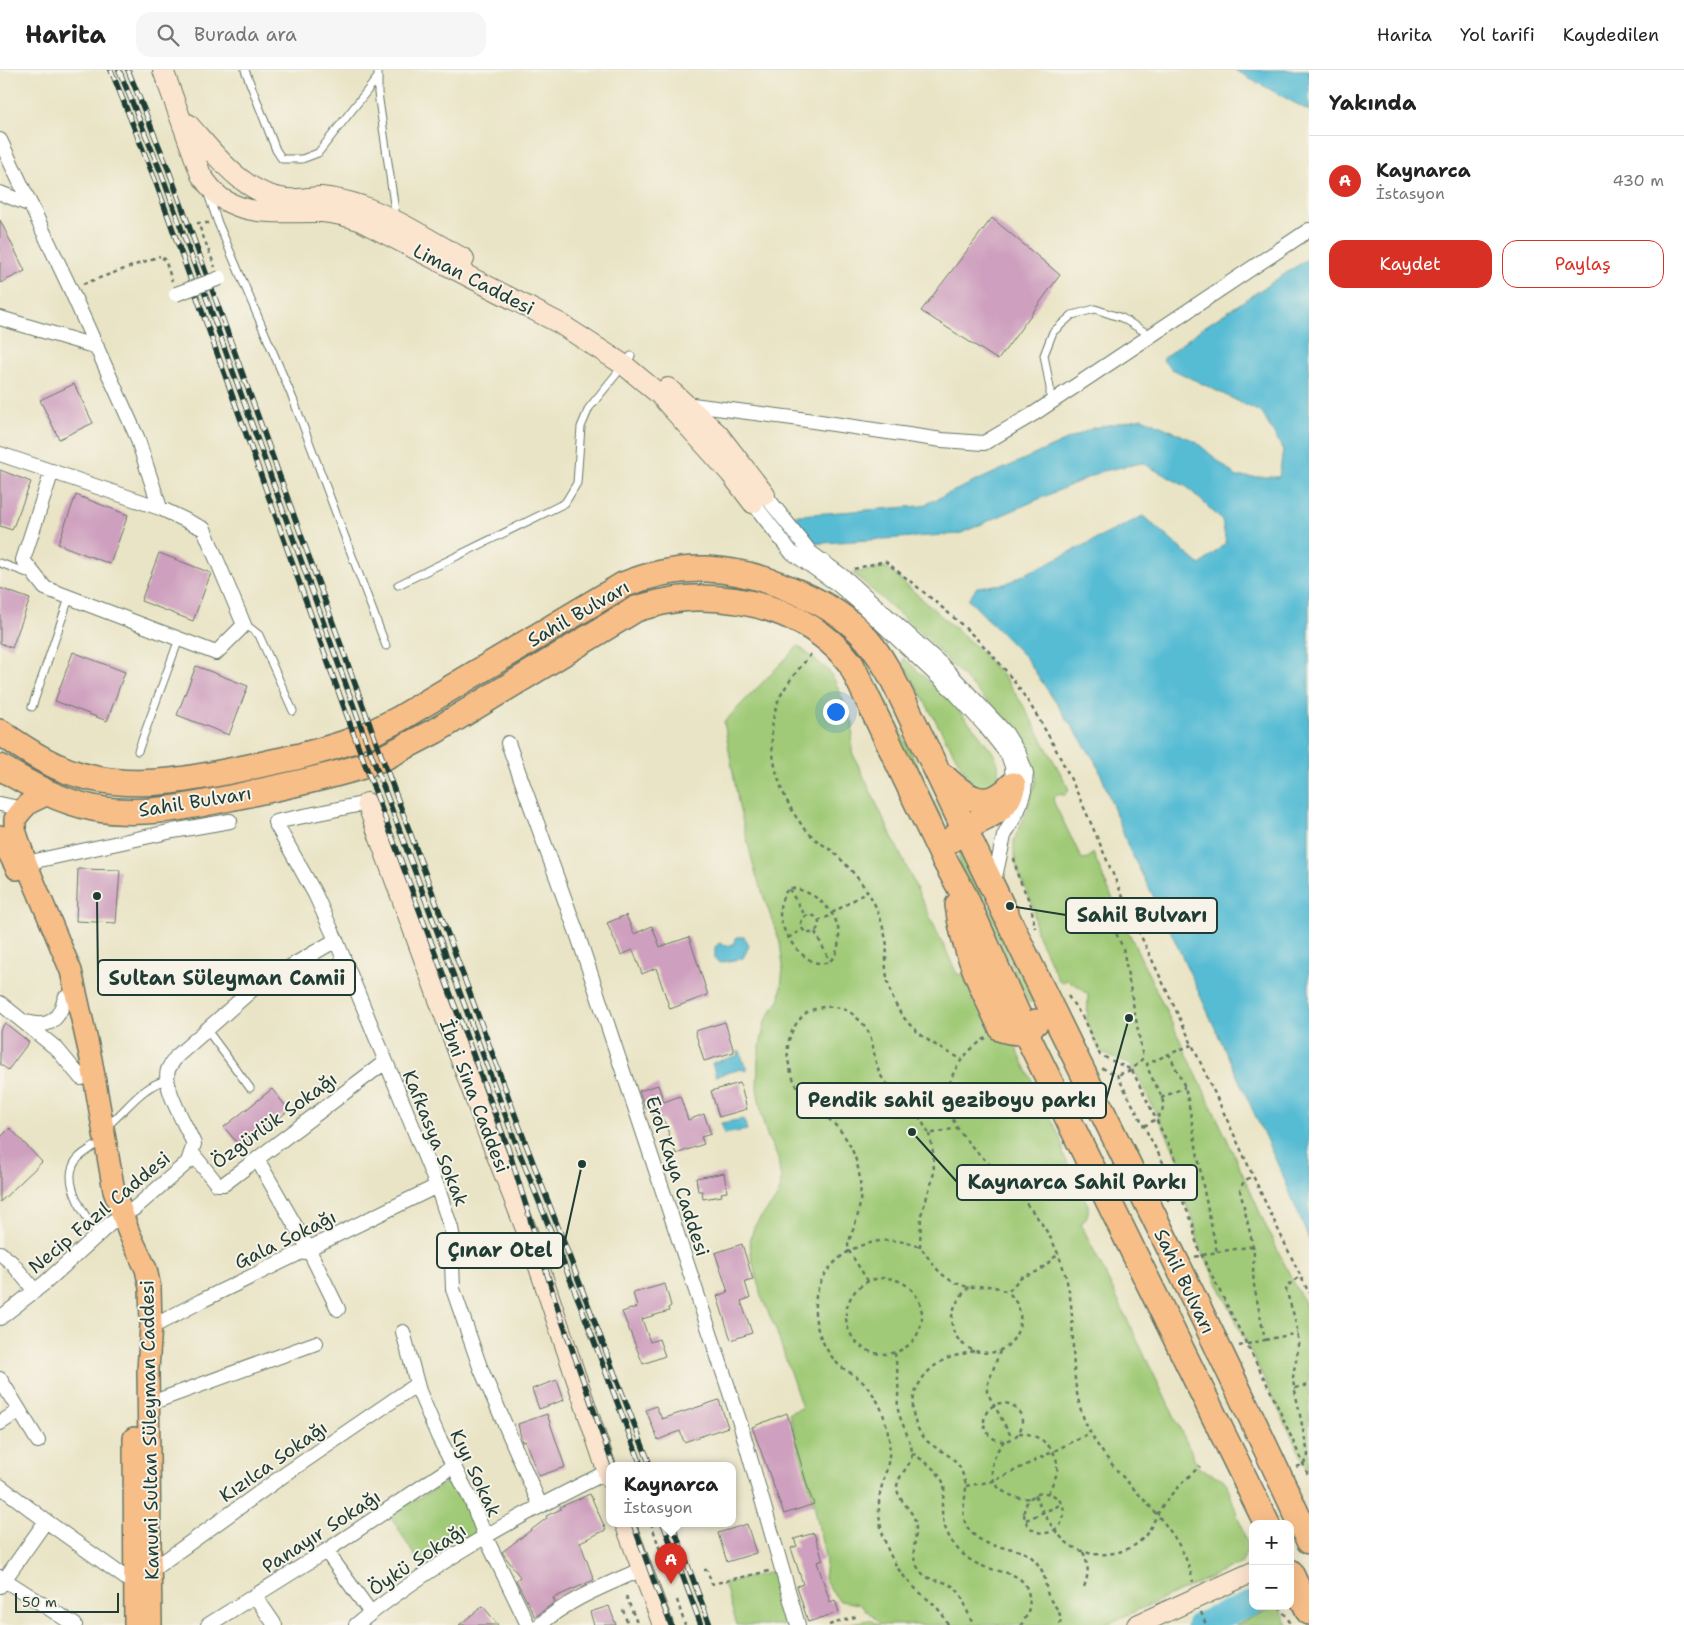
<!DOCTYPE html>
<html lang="tr">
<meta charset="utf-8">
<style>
:root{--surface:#fff;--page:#f6f6f6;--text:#222;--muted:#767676;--line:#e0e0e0;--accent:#d93025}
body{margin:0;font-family:"Shantell Sans",sans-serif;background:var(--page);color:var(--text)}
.controls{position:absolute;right:15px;bottom:15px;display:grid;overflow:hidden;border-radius:10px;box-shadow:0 5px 20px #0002}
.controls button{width:45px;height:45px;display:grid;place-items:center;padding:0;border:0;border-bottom:1px solid var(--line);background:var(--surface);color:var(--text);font:25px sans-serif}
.scale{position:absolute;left:15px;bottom:12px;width:104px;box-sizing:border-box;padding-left:5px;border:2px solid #1f3d34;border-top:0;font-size:14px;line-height:18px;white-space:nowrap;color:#1f3d34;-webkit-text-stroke:4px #f7f3e8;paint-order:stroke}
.you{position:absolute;left:835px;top:641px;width:18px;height:18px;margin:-12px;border:4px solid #fff;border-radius:50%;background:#1a73e8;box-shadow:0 0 0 8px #1a73e833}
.badge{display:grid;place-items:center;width:32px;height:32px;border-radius:50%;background:var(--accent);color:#fff;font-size:16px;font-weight:700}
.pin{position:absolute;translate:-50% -41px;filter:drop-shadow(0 1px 2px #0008)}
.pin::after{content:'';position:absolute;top:26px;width:18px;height:15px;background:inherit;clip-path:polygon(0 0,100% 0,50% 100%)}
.popup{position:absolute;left:606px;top:1392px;width:130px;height:65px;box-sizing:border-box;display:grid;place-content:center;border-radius:10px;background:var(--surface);filter:drop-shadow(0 1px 4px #0005);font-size:16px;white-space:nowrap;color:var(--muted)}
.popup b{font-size:19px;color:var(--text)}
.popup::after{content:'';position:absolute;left:50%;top:100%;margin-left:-10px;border:10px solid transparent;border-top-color:var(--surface)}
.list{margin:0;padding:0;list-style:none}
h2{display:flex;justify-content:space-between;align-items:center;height:65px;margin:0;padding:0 20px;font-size:21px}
h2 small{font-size:16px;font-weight:400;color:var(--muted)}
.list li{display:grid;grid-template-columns:32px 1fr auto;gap:15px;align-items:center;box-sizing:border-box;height:90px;padding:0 20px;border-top:1px solid var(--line)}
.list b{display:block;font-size:19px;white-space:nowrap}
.list p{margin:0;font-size:16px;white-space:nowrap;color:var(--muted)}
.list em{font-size:16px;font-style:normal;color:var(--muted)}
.actions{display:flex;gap:10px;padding:15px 20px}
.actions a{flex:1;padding:11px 0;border:1px solid var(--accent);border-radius:15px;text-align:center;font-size:18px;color:var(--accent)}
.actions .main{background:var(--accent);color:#fff}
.icon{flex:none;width:28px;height:28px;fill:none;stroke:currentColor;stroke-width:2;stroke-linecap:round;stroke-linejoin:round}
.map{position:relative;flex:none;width:1309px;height:1555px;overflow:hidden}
header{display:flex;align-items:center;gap:30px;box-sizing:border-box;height:70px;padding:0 25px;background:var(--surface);border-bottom:1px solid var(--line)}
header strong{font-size:24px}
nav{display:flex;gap:28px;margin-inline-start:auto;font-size:18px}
.search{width:350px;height:45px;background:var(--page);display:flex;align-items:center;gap:12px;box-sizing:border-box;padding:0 18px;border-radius:15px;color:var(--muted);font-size:19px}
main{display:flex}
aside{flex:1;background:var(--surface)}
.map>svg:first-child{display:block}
.green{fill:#a0ca77;stroke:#608456}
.water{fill:#56bcd4;stroke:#3a7c84}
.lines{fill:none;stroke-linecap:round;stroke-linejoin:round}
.river{stroke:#56bcd4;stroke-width:25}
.building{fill:#ce9fbe}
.lane-casing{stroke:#667767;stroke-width:9}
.street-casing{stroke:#667767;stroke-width:16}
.secondary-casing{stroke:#667767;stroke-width:22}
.primary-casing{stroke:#667767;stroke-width:24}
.highway-casing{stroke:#667767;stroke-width:28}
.path{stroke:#667767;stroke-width:2.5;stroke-dasharray:4 4;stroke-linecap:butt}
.lane{stroke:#fff;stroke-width:7}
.street{stroke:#fff;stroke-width:14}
.secondary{stroke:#fce5cf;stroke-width:20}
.primary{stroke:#f7be88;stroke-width:21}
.highway{stroke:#f7be88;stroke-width:25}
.rail-casing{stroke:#1f3d34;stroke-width:5.5}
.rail{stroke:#f7f3e8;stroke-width:4;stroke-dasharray:11;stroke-linecap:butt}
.street-bridge-casing{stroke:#667767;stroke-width:16;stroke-linecap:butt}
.street-bridge{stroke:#fff;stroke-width:14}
.labels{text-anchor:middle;stroke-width:4;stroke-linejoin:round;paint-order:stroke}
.street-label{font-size:19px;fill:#1f3d34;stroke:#f7f3e8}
.leader{fill:none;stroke:#1f3d34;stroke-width:2}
.callout-dot{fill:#1f3d34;stroke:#f7f3e8;stroke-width:2}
.callout{fill:#f7f3e8;stroke:#1f3d34;stroke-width:2}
.callout-label{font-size:20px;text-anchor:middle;font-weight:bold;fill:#1f3d34}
</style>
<header>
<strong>Harita</strong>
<div class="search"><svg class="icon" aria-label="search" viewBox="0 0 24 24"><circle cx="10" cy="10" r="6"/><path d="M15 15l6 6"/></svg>Burada ara</div>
<nav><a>Harita</a><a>Yol tarifi</a><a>Kaydedilen</a></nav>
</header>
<main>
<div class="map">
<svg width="1309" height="1555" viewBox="0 0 1309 1555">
<rect width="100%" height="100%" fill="#f7f3e8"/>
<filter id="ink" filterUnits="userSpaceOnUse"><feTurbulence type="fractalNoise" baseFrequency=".02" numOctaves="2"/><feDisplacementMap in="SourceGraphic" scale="10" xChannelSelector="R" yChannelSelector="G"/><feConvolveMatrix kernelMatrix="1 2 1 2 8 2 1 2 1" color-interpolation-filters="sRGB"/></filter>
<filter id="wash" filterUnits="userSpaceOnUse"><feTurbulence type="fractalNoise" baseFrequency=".0096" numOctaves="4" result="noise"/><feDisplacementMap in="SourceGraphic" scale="20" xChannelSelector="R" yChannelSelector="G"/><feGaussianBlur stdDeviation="1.12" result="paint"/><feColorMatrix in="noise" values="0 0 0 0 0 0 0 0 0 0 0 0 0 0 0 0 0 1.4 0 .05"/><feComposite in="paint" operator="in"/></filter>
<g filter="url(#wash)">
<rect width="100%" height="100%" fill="#e9e4c5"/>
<path class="green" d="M886,497l89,79 30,32 18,27 44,80 2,6 -4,4 -8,-1 -4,5 2,6 27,54 6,-1 5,-5 16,38 118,248 42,94 40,80v159l-110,-227 -7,-29 -14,-27c-1,-11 6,-15 2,-28l-48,-96 -23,-9 -10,-6 -12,-28 1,-27 -7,-7 -14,-8 -6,3 -2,-2 -20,-43 -4,-11 -1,-19 -16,-36 -4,-18v-14l12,-27 10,-33v-8l-12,-28 -20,-25 -79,-82 -72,-64z
M851,573l10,9 8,13 75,158 -6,3 -89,-182z
M798,576l30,24 6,9 19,44 -1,29 105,222 15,2 32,48 58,117 2,15 24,49c1,8 -1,14 -7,19l118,244 24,11 3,3 22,64 -6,17 -137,62h-223l-23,-21 -19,-3 -8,-9 -8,-14 2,-16 -12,-58 -25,-91 13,-5 -26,-78 -15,-34 -10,-41 -1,-14 4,-14 6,-9 15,-17 5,-10 1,-10 -3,-23 -10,-20 -4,-12 -7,-37 1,-31 7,-37 15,-22 3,-32 -3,-24 -25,-71 -16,-65 -15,-85z
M904,588c28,26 58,53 81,84 3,5 9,10 11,16 6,13 1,26 -11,33l-12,-4 -70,-124z
M960,780l76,149 -6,4 -2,-2 -46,-95 -22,-40 -1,-9z
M450,1410l30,50 -60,35 -30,-50z
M772,1502l16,53h-51l-13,-42z
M1277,1536h2l9,19h-53z
M869,1550l11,5h-38z"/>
<path class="water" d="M1235,0h74v41z
M1309,188v982l-26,-64 -118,-257 -36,-70 -32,-85 -71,-106 -58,-59 9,-12 28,-3 138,-68 57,49 26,-22 -4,-23 -35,-33 -45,-24 -39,8 -144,63 -151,10 -22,-28 135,-10 172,-78 49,-10 53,23 42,36h42l4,-27 -21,-37 -92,-45 -8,-9 39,-30z
M736,867h8l5,9 -6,12 -24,5 -4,-4v-12l4,-4 7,3 8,-2z
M740,981l4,13 3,2v4l-2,1 -4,-2 -25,7 -4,-13 25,-7 1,-4z
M744,1049l3,11 -23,4 -3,-11z"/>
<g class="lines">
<path class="river" d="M1199,1555l54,-22"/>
</g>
<g id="blocks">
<path class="building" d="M992,148l68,57 -62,85 -77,-49z
M0,150l25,51 -25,12z
M74,314l19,39 -34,16 -19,-39z
M0,400l31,12 -19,48 -12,-4z
M76,425l52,20 -18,49 -52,-20z
M159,483l52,20 -18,48 -52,-20z
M0,518l30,11 -18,49 -12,-5z
M73,582l52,20 -18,49 -52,-20z
M196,596l52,20 -19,49 -52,-20z
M78,799l42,1 -4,53 -40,-2z
M626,845l8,19 18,-8 8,21 29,-10 19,58 -38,14 -14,-41 -14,6 -9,-24 -12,5 -14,-32z
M725,952l9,30 -30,9 -9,-30z
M5,953l24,19 -21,28 -8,-6v-34z
M740,1013l7,26 -28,8 -8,-26z
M658,1015l6,17 16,-6 8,24 16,-6 7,20 -10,3 3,7 -28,10 -12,-34 -8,2 -5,-16 -6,2 -6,-17z
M272,1019l17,21 -48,38 -17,-21z
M10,1058l32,34 -42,40v-64z
M724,1103l3,19 -6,1 1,3 -19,3 -1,-8h-4l-2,-13z
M742,1174l11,36 -8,2 5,16 -9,3 11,32 -21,7 -14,-44 11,-4 -13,-39z
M665,1214l6,22 -3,2 1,3 -27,8 8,23 9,-3 6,17 -22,8 -21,-52 15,-5 -4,-14z
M557,1310l7,20 -25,9 -7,-20z
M719,1330l9,27 -44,15 -4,-11 -22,9 -12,-30 10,-4 6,13z
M787,1343l22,79 5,12 -30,10 -32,-87z
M547,1344l18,53 -26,9 -14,-35 -3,1 -4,-18z
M590,1424l16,36 -26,12 14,38 -41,18 2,4 -20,15 -19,-37 4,-3 -18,-25 45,-34 -1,-2 15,-7 -1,-2z
M747,1454l9,29 -29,9 -9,-29z
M814,1463l9,27 -6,2 13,40 5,-2 4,12 -31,10 -11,-36 6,-2 -12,-36 6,-2 -3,-7z
M483,1536l15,19h-39z
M609,1536l7,19h-22l-4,-13z"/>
</g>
</g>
<g filter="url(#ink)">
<use href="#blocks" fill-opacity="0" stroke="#667767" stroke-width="1"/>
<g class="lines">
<g class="lane-casing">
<path id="lane" d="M245,0l31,80 6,9h20l16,-6 60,-76
M378,0v23l18,125
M208,124l10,29 75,176 93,247
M1050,333v-15l-6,-33 9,-23 19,-17 23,-6 27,9 28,17
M0,493l30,11
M398,515l167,-82 12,-20 4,-56 8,-19 42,-52
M244,553l15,12 34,76
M32,637l37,-109
M138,681l41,-112
M207,960l43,58
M107,1056c20,-16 34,-40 60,-46
M93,1077c-7,5 -17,10 -20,19 -9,20 14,53 25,68
M452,1193l74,-29"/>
</g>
<g class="street-casing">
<path id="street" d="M0,70l70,148 67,149 23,71
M0,123l31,12
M0,248l97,29
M685,334l108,14 149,22 42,3 51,-30 274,-183
M0,384l160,54 44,21 40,96 -28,28 -171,-65 -22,-28 29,-89
M765,425l46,58 38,28 93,84 64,68 13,21 7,19 -2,18 -6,19 -14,26 -11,50
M753,433l38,49 46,32 20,17 99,93 29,32 23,29 4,11 1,19
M508,673l70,193 162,487 58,202
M367,733l-92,19 40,72 21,46 101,246 14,42 3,16 -2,19 1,26 27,78 60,138
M0,734l23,5
M26,793l147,-32 57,-10
M0,933l57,46 24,29
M26,952c23,7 33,-2 39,-24
M192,1083l25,31h7l161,-122
M257,1089l51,89 30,61
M0,1183l12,10 23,28
M0,1248l46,-36 67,-61 22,-13 53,-46 6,-18c-7,-17 -32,-57 -26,-74 2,-5 6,-10 9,-14l77,-68 82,-48
M150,1258l51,-27 236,-115
M403,1262l16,59 19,45 33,64 14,36 43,89
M0,1309l38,62
M148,1334l168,-61
M0,1353l19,-12
M0,1416l46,35 88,63
M326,1481l45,62
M152,1500l132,-95 133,-91
M0,1507l75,48
M0,1516l46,-65
M255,1526l20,29
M208,1555l118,-74 127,-85
M356,1555c76,-62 163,-110 251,-153
M540,1555c28,-26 67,-40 102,-56"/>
</g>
<g class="secondary-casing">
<path id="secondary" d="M163,0l38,105c6,8 12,17 20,23 30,20 67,13 101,14 13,1 25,4 37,8l200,103 65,42 35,29 72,80 22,29
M188,54c26,29 56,71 98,75 12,1 24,-2 35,-2 13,1 29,5 41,9 36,13 69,35 102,53
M668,318l50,46 47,61
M367,733l119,325 42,106 82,245
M625,1453l38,102
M1137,1555l116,-53"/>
</g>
<g class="primary-casing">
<path id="primary" d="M48,724l-19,9 -6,6 -8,10v11l11,33 45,108 20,88 23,132 15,42 17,36 4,19 1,37 -3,45 3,255
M0,766l17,33
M134,1368l1,187"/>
</g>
<g class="highway-casing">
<path id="highway" d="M0,662c28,20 58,39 92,46 53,12 110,-1 162,-12 34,-7 67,-14 100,-26
M367,665l32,-16 224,-134c58,-24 110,-20 167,4 25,10 51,24 70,43 25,25 40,62 55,93 26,54 51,108 77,161 105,219 216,434 317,655
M381,689l54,-28 201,-122c20,-6 40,-11 60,-11 58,-1 119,19 155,66l93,195 20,36 61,136 242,493
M0,697c30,18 59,34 93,41 50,10 102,-3 151,-13 41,-9 83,-17 122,-30
M944,707c21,20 43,36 67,9
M952,769c4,-3 8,-7 13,-10 21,-14 41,-15 48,-44
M958,835c5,44 25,85 44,124 17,5 21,4 34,-7
M1290,1502l19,40"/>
</g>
<path class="path" d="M209,153h-11l17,44
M162,188l3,1 7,22
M83,214l77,-28
M854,499l31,-8c42,34 87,68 121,110 54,68 86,158 122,237 26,57 54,114 80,171 34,72 66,144 101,214
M811,584c-11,14 -23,27 -31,43 -20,42 -1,109 33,140 5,5 12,9 18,13 14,12 35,36 43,53 6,13 11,29 13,43 0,8 -2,15 -1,23 4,48 35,71 76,90
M1014,788l4,18 13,29 4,23
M791,818c25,3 50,26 48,52 -1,7 -2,13 -6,18 -19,22 -63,-29 -51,-58 2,-6 4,-10 9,-12z
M789,819l17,28
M832,843l35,-21
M801 854a9 9 0 1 1 18 0a9 9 0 1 1-18 0Z
M818,851l14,-6
M1134,852l-19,9 8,17 20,110 -11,12 46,94 1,7 -3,15 17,38 2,14 4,12 73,144 37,83
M815,862l15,29
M788,868l15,-9
M1068,926l15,22 17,37 32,15 -15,5
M986,968c-24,15 -42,40 -37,69 5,26 29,45 46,63 22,23 47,48 60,77 10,21 16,47 17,70 2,38 -1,80 18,115 28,54 91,87 103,150
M1192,975l-23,9 16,33 3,13 16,91 13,61 -23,5
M1102,998l15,7 50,95 1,31
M1161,1028l24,-11
M1144,1056c38,-19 9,-34 3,-62l22,-10
M920,1177l1,-32 11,-34 2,-9 -1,-20 -4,-18
M1217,1182l37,-6
M846 1246a38 38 0 1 1 76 0a38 38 0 1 1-76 0Z
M868,1211l-19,-30c22,-12 47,-14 71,-4 13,16 19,30 39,37 3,1 7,3 11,3 18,-1 20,-3 38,5l13,-15 18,-6 19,-17
M969,1217c-54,53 34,95 50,40 4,-13 -1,-25 -11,-35
M1265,1270l33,-7
M1239,1276l26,-6 -11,-55 -1,-12 1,-23 -14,-60 4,-9 9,-5
M974,1281c-10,3 -23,5 -32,10 -30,17 -40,54 -15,80 11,10 28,14 34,29 2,5 5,12 5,18 -1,17 -8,32 7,46 24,23 50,4 68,35 5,8 4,18 7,26 5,12 15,15 12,30
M1000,1281l-13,35v6l25,46
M895,1283c1,10 3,20 3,30 1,9 -1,18 0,27 3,13 14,32 14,43 0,13 -15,22 -15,35 1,13 15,21 18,33 4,16 -6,30 2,45 10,19 25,11 38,22 11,10 11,26 19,37
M1295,1318l14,-3
M984 1352a19 19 0 1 1 38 0a19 19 0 1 1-38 0Z
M1019,1363c19,0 41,16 38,38 -1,8 -6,15 -9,22
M1004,1371c-13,16 -20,40 2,52 7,4 16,6 24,5
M912,1383c12,8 28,18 32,32 1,6 -1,13 -2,19 -1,18 6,37 20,49 7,7 16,12 26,15 19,6 37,5 41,28 2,11 -2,21 -8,29
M1296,1397c6,-3 12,-5 12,-13l-15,-73c0,-14 6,-26 5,-40 0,-17 -7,-34 -12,-51l1,-4 14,-10
M966,1416l28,-5 96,-48
M1024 1443a20 20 0 1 1 40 0a20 20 0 1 1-40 0Z
M1035,1425c16,35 35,66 79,58 11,-2 21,-6 30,-16 8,-9 12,-22 19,-32 11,-15 24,-27 37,-39
M1026,1450l36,-16
M651,1453l11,33
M1083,1482c6,13 6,22 1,35
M704,1500h3l5,14 57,-13
M626,1526l12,29
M677,1530l8,25
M1279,1536l13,19
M623,1540l5,15
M1201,1542l5,13
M829,1555l29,-9
M948,1555c-7,-17 -19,-24 -32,-36 -16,-15 -26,-30 -32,-51 -5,-15 -7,-33 -3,-49 3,-11 7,-22 8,-33 2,-15 -2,-31 -7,-45 -5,-13 -16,-28 -28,-36 -6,-4 -13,-7 -18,-13 -31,-37 -29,-84 13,-111l-1,-6c3,-12 9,-23 11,-36 5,-28 -2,-61 -22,-82 -24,-25 -43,-30 -49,-68 -2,-17 4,-34 17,-45 7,-6 19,-8 29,-7 9,1 16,4 23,11 22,18 12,40 26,61 9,12 20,16 28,25 7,9 12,20 18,30l28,-6"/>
<use href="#lane" class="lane"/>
<use href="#street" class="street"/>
<use href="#secondary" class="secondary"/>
<use href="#primary" class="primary"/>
<use href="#highway" class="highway"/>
<g class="rail-casing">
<path id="rail" d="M111,0l44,110 195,544 159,427 49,158 55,156
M119,0l43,105 197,546 159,428 62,155 61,161
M128,0l41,101 198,546 160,430 123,318
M633,1453l23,64 15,38
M663,1453l38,102
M672,1453l38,102"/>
</g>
<use href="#rail" class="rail"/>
<g class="street-bridge-casing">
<path id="street-bridge" d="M176,224l44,-16"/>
</g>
<use href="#street-bridge" class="street-bridge"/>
</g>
</g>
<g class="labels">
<g class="street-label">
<text transform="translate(474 209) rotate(27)" y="7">Liman Caddesi</text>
<text transform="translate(578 543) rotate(-30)" y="7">Sahil Bulvarı</text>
<text transform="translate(195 731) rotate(-9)" y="7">Sahil Bulvarı</text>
<text transform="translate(475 1026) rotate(69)" y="7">İbni Sina Caddesi</text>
<text transform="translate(274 1050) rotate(-36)" y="7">Özgürlük Sokağı</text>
<text transform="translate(436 1068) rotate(68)" y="7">Kafkasya Sokak</text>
<text transform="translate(678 1106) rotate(72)" y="7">Erol Kaya Caddesi</text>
<text transform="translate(99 1142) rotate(-40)" y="7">Necip Fazıl Caddesi</text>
<text transform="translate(285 1169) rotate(-26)" y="7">Gala Sokağı</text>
<text transform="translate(1185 1211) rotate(64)" y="7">Sahil Bulvarı</text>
<text transform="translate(149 1360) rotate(-91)" y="7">Kanuni Sultan Süleyman Caddesi</text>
<text transform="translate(273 1391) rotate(-35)" y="7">Kızılca Sokağı</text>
<text transform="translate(476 1403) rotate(65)" y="7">Kıyı Sokak</text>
<text transform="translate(321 1461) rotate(-33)" y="7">Panayır Sokağı</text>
<text transform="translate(417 1489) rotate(-34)" y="7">Öykü Sokağı</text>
</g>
</g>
<path class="leader" d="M1010 836L1066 845M97 826L98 908M1129 948L1106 1030M912 1062L957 1112M582 1094L563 1180"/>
<g class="callout-dot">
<circle cx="1010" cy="836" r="5"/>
<circle cx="97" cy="826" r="5"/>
<circle cx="1129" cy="948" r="5"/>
<circle cx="912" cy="1062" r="5"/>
<circle cx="582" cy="1094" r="5"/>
</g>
<g class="callout">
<rect x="1066" y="828" width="151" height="35" rx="5"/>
<rect x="98" y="890" width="257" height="35" rx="5"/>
<rect x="797" y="1013" width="309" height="35" rx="5"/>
<rect x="957" y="1095" width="240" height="35" rx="5"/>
<rect x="437" y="1163" width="126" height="35" rx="5"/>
</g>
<g class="callout-label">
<text x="1142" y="852">Sahil Bulvarı</text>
<text x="227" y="915">Sultan Süleyman Camii</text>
<text x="952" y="1037">Pendik sahil geziboyu parkı</text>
<text x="1077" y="1119">Kaynarca Sahil Parkı</text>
<text x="500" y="1187">Çınar Otel</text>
</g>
</svg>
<div class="controls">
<button>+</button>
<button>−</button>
</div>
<div class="scale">50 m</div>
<div class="you"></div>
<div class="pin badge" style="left:671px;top:1514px">A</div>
<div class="popup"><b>Kaynarca</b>İstasyon</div>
</div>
<aside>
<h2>Yakında<small></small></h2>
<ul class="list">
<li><span class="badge">A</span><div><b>Kaynarca</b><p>İstasyon</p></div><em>430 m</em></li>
</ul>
<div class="actions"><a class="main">Kaydet</a><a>Paylaş</a></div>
</aside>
</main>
